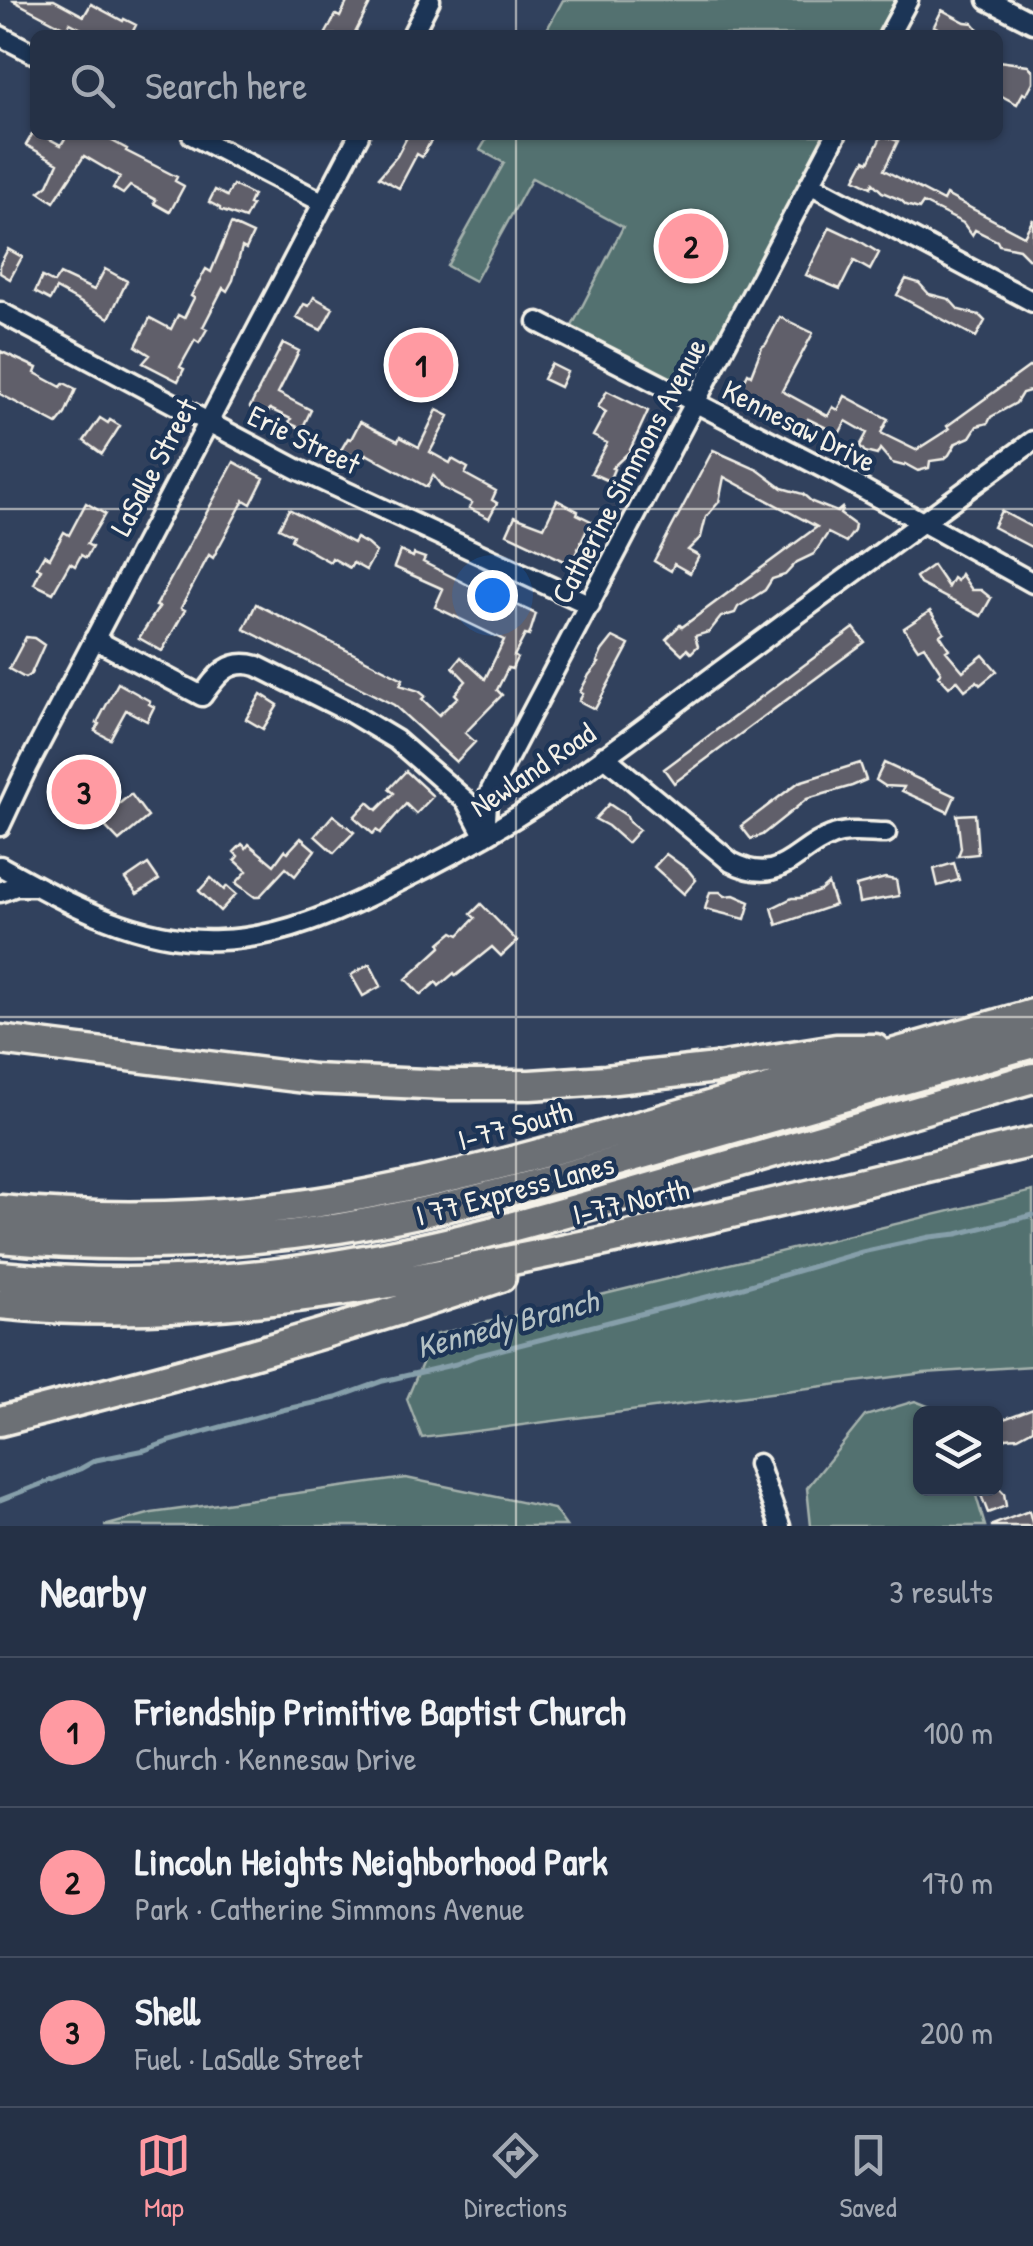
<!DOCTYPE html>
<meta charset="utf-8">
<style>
:root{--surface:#253146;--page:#2d394d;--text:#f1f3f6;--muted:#a3a9b3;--line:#424c5f;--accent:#ff9aa2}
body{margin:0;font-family:"Patrick Hand",sans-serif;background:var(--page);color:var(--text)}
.controls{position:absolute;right:30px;bottom:30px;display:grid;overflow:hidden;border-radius:15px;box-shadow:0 2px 8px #0004}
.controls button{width:90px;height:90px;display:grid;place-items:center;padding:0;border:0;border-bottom:2px solid var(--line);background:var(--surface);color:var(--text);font:50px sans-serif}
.you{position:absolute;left:492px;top:595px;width:35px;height:35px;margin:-25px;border:8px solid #fff;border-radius:50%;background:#1a73e8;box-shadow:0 0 0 15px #1a73e833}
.badge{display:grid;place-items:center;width:65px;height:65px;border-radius:50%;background:var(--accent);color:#111;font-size:32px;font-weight:700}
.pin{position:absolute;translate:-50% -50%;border:5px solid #fff;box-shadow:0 2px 10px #0006}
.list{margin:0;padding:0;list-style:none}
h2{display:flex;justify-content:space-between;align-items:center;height:130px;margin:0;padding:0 40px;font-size:42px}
h2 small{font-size:32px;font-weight:400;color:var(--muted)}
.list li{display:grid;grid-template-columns:65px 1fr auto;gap:30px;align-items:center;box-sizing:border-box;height:150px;padding:0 40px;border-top:2px solid var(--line)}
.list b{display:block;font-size:38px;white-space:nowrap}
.list p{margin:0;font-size:32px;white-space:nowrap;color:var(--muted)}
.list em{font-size:32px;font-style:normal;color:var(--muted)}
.icon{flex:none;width:55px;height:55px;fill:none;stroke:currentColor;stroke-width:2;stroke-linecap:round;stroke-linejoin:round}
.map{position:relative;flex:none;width:1033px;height:1526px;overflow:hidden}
.search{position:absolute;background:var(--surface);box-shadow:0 2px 8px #0004;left:30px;right:30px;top:30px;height:110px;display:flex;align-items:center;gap:25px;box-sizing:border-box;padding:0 35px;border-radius:15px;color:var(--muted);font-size:38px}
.sheet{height:580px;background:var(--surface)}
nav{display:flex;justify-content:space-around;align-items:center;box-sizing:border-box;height:140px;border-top:2px solid var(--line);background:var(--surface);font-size:28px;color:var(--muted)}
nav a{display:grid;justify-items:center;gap:5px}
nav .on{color:var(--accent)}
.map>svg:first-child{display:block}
.green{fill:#537170;stroke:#a4b1ac;stroke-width:2.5}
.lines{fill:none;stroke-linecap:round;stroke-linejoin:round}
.stream{stroke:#869faa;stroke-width:5}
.building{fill:#605e6a;stroke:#f4f1e8;stroke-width:2.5}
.minor-casing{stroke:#f4f1e8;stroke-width:25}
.highway-casing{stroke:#f4f1e8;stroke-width:35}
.minor{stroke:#1d3557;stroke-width:18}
.highway{stroke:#6c6f75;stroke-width:28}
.grid{fill:none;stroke:#f4f1e8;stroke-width:2.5;stroke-opacity:0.55}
.labels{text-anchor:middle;stroke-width:9;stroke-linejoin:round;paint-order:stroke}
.street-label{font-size:30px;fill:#f4f1e8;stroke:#1d3557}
.water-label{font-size:32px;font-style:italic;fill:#b4c1c4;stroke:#1d3557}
</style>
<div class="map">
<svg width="1033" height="1526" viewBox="0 0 1033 1526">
<rect width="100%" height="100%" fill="#31415d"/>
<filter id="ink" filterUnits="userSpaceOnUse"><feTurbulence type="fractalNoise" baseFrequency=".01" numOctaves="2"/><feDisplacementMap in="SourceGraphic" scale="20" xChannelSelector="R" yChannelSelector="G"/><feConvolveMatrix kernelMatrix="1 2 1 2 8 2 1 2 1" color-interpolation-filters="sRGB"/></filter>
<g filter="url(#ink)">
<path class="green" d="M563,0h332l-18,35h-333z
M489,135h337l-134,258 -122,-63 53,-103 -91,-49 -57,103 -28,-15 57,-103 -24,-13z
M1033,1191v175l-109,7 -502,65 -15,-39 27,-64z
M915,1401l30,12 -25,1v74l54,1 11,37h-174l-4,-38 58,-72z
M406,1478l148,31 12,17h-462l48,-13z"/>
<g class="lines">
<path class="stream" d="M0,1500l80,-31 16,-9 49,-10 22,-8 115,-32 54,-12 47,-17 73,-17 20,-8 250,-64 136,-40 68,-15 27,-3 76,-19"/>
</g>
<path class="building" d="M12,0h42l30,16 7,-12 32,17 1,-2 12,6 -5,10h-38l-23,-12 -3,6z
M348,0h24l-18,35h-29l11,-20 4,2z
M942,10l23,12 8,1 10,12h-32l-17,-9z
M998,61l30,4 5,6v11l-7,13 -3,-2 -6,11 -19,-10z
M34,131l1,4h7l19,10 6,-10h34l26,14 -1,2 51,26 -2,4 9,5 -14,26 -16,-9 2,-3 -26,-14 -7,8 -10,-6 7,-11 -36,-21 -30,46 -15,-10 9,-7 10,-22 -32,-18z
M408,135h26l-12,22 -5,-3 -18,34 -20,-11 18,-21z
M882,135l16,6 -14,29 59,31 3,-6 78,41 9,-17v44l-14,-14 -20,-4 -2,-4 -22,-11 -3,5 -9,-12 -40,-20 -4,6 -13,-4 -5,-5 -19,-8 -9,-9 -2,4 -16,-8 10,-19 4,2z
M233,185l20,10 -4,9 3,1 -7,14 -25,-9v-2l-11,-6 6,-12 12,6z
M231,224l22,10 -7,15 -4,-2 -9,33 -6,11 -4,-3 -20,39 4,2 -8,14 -4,-3 -15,27 4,2 -6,12 -35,-18 7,-8 -14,-9 14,-28 21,11 7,-14 6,3 10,-20 -3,-2 15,-27 5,3z
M830,227l28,13 21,13 -9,17 -16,-9 -14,28 -34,-14z
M8,249l14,8 -12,22 -10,-6v-9z
M105,269l22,12 -18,37 -53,-29 -6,11 -15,-8 7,-15 12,6 6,-9 34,16z
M906,279l13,4 10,11 20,5 10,11 20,5 6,6 -9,16 -79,-42z
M314,297l19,11 -12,22 -25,-12 8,-14 5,2z
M780,317l33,16 -31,58 46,25 5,-9 5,3 7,-14 43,23 -7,14 35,17 33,-21 -2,-3 86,-62v26l-11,3 -6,10 -25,14 -3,6 -11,3 -7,11 -14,6 -7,12 -5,4 -14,2 -1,7 -11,3 -13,-7 -1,2 -12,-3 -12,-14 -3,6 -12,-3 -5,-6 7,-13 -21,-12 -7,13 -31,-15 -3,6 -25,-14 -13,-3 -28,-16 9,-19 3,2 11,-28 4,-3z
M400,341l54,28 -11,21 -54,-29z
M283,343l16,8 -21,42 33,17 -9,19 -13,-6 2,-4 -21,-10 -4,7 -12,-4 -4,-5z
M0,351l37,17 -2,5 26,14 3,-4 12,6 -11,25 -8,10 -57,-30z
M551,364l16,8 -7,15 -17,-8z
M607,391l41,20 -19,41 -17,16 2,1 -5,12 -18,-8 16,-30 -14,-7 13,-24 -8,-5z
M437,410l12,6 -19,36 20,11 2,-4 16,9 -3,6 31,17 -4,9 5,3 -8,15 -20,-10 3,-5 -29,-15 -10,-13 -6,12 -61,-33 -4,6 -21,-10 7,-12 3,1 9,-17 38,19 2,-4 19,10z
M100,418l8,5 2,-3 10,6 -18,28 -18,-13z
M713,450l45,20 24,18 21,6 9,8 25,10 6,-5 -3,7 15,11 -1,6 -8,11 -18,-9 -14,21 -17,8 -12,13 -13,4 -7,11 -27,17 -3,6 -14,4 -12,15 -14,4 3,10 -7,7 -4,-4 -5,5 -16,-15 14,-14 2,2 135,-100 -93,-50 -5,25 -13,15 -5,20 -13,13 11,6 -9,17 -16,-9 -3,7 -17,-10z
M234,462l30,16 -13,26 -7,-4 -31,58 -4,-3 -28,53 4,2 -23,41 -23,-13 20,-31 -3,-1z
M557,500l21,11 -1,3 14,7 -20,43 -64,-30 8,-18 29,11z
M86,503l19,11 -18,30 5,3 -6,11 -5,-3 -6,11 -5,-3 -17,30 -19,-9 7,-15 -4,-2 7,-12 6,3 14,-26 5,3z
M289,509l64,34 3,-5 11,6 9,8 -10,18 -13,-7 -3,5 -18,-10 -2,4 -39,-22 2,-5 -14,-7z
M1001,511l32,17v20l-40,-21z
M400,551l13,6 1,-3 11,4 -2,4 63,32 1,-3 49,23 -7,22 -4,-1 -11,21 3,2 -3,6 -2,5 -4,-1 -11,22 5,5 -37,38 10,9 -19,20 -62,-57 -150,-76 12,-25 147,75 -3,6 19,6 6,5 -3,3 17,16 19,-18 -3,-3 11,-13 -13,-14 8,-10 24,22 19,-39 -69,-33 8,-18 -49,-22z
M933,565l15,22 5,-9 4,3 4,-7 11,16h9l10,8 -10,18 -61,-32 -4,-7z
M930,611l14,21 -4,3 9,14 -3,2 17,20 20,-16 14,16 -17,14 -3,-4 -12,9 -8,-10 -8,7 -11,-12 3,-3 -17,-26 -6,3 -14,-21z
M854,628l11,14 -191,141 -10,-14z
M26,637l8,1 10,7 -13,29 -6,4 -16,-9z
M613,637l16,8 -34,64 -16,-8 4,-7 -3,-2 9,-17 10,-12 -2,-1 5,-11z
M118,683l32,18 -1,3 5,3 -7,14 -21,-11 -16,29 -15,-8 4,-7 -2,-1z
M261,694l17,11 -15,24 -17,-10z
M860,763l6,17 -14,6 -45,13 -45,36 -11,4 -10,-13 58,-44z
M884,763l71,33 -7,16 -46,-21 2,-4 -19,-1 -9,-6z
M406,771l27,25 -17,18 -10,-10 -26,29 -4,-3 -3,4 -19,-17 14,-15 9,8 17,-17 -5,-4z
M84,773l11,6 -16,34 -11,-6z
M131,794l17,23 -29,24 -20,-21z
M609,804l18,12 2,6 10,8 -12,13 -19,-17 -13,-7z
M975,814l3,40 -20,2 3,-8 -4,-33z
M333,815l21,17 -20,21 -19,-17z
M301,838l14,12 -20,26 -9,-8 -27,29h-4l-19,-14 11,-12 -12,-11 3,-4 -4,-4 8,-8 4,4 3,-4 25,21 11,-15 3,2z
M666,854l22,16 8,10 -12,14 -30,-27z
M954,863l5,17 -21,6 -4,-17z
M148,864l11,16 -22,14 -11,-15z
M211,878l13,12 3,-4 9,8 -16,17 -21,-20z
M885,878l11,2 3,16 -40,7 -3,-17z
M828,884l7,21 -58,20 -5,-17 20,-10h8l20,-7z
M710,892h10l5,4 9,-1 16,7 -5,17 -40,-10z
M481,904l36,37 -16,15 -9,-9 -36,29 -2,-3 -15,13 -3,-4 -15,13 -15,-16 35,-32 -1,-4 13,-11 6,3 16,-17 -4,-4z
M370,964l11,22 -18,10 -12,-21z
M1033,1408v21l-15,8 -12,1 -10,9v-25z
M999,1488l5,5 2,13 -18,7 -7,-18z
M1029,1511l4,15h-41v-1z"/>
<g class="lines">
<g class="minor-casing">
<path id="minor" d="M988,0l45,23
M412,35l18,-35
M889,35l19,-35
M0,36l35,18
M192,135l132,68
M810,184l223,118
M0,312l297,157 293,136
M538,322l299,153 196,108
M94,639l108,57c15,-21 27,-38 55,-30l94,47 45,27 70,61 18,34
M604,756l127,106c50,26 62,-12 100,-26 17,-7 37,-3 55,-3
M0,826l28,-60 331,-631
M485,836l2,-33 4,-13 345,-655
M0,866c67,37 140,78 220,74 61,-2 118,-28 172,-55 49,-24 99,-51 145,-81 66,-43 127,-92 190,-138 102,-75 204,-150 306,-225
M0,892l16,-6h17
M758,1464l22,62"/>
</g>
<g class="highway-casing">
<path id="highway" d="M0,1040l313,39 133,6h84l76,-5 111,-12 119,-19h39
M0,1210c113,11 227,8 339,-11 117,-20 231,-53 345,-86 116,-33 233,-66 349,-99
M0,1238c113,11 227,7 339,-10 117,-19 231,-53 345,-86 116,-33 233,-66 349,-99
M0,1276c115,11 233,7 347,-13 114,-19 226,-53 337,-85 116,-33 233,-67 349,-100
M0,1304c175,18 346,-10 517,-45 173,-34 344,-77 516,-117
M0,1421c169,-43 336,-88 501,-144"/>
</g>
<use href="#minor" class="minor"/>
<use href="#highway" class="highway"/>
</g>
</g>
<path class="grid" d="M516,0v35M516,135v1391M0,509h1033M0,1017h1033"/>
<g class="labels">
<g class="street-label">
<text transform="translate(799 426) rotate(27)" y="10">Kennesaw Drive</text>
<text transform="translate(304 440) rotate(26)" y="10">Erie Street</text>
<text transform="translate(154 467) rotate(-62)" y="10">LaSalle Street</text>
<text transform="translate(629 471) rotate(-62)" y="10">Catherine Simmons Avenue</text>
<text transform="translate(533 770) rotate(-34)" y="10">Newland Road</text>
<text transform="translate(515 1126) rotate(-15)" y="10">I-77 South</text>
<text transform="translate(515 1190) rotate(-15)" y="10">I 77 Express Lanes</text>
<text transform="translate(631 1202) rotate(-13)" y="10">I-77 North</text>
</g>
<g class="water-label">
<text transform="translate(507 1324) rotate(-15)" y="11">Kennedy Branch</text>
</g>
</g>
</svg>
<div class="controls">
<button><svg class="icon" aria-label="layers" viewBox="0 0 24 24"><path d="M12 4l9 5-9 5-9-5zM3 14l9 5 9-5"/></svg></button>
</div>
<div class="you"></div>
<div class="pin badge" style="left:421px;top:365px">1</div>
<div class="pin badge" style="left:691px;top:246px">2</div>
<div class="pin badge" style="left:84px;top:792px">3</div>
<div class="search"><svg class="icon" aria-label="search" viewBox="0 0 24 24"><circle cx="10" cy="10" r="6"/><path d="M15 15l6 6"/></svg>Search here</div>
</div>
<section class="sheet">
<h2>Nearby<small>3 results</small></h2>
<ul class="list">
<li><span class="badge">1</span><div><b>Friendship Primitive Baptist Church</b><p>Church · Kennesaw Drive</p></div><em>100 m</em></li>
<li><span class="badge">2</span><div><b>Lincoln Heights Neighborhood Park</b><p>Park · Catherine Simmons Avenue</p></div><em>170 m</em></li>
<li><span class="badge">3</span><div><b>Shell</b><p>Fuel · LaSalle Street</p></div><em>200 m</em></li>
</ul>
</section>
<nav>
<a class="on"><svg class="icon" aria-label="map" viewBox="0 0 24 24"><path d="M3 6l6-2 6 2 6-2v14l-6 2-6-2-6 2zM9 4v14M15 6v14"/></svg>Map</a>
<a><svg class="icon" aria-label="directions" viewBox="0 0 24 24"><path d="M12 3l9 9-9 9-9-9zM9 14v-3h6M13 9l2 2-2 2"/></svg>Directions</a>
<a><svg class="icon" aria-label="saved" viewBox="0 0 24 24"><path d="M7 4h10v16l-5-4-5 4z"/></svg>Saved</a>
</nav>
